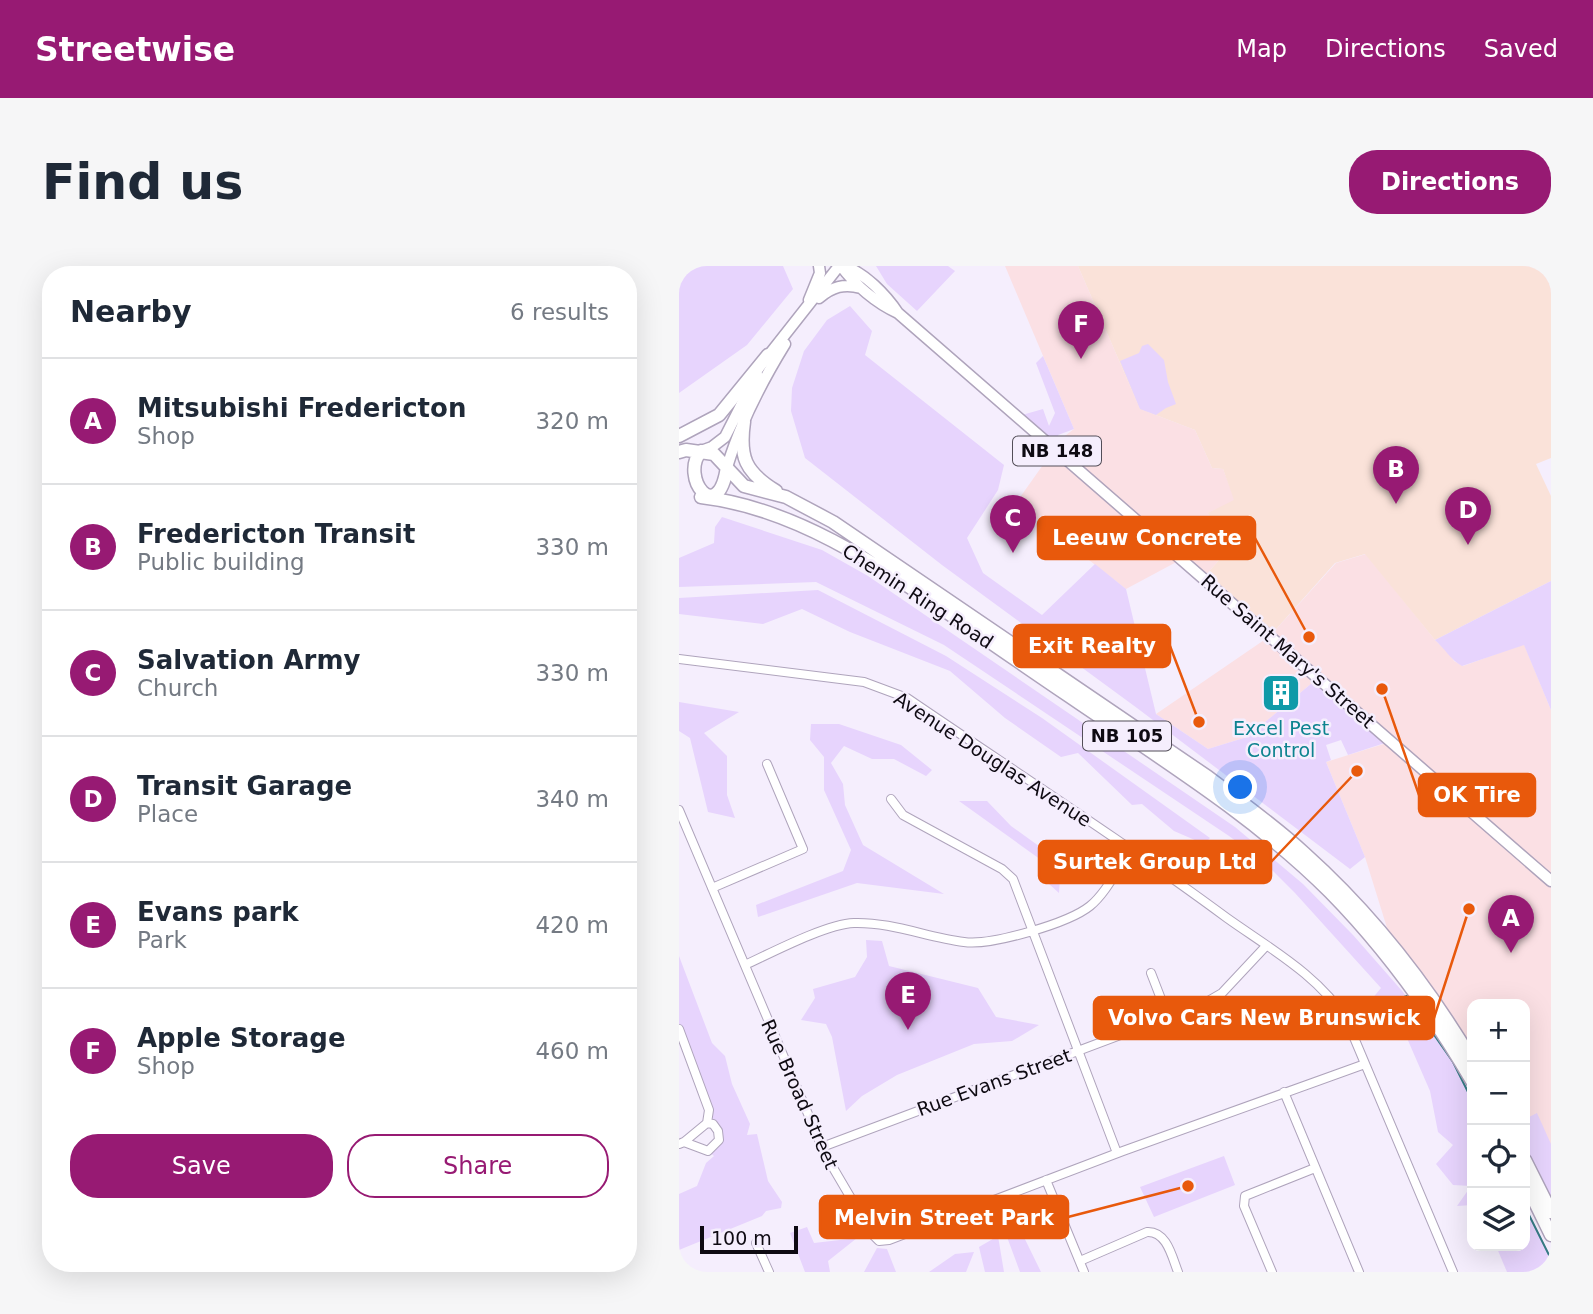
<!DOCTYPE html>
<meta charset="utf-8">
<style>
:root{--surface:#fff;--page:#f6f6f7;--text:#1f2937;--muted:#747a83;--line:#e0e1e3;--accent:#971a73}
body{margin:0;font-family:"DejaVu Sans",sans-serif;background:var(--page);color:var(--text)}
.controls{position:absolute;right:21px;bottom:21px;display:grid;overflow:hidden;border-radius:14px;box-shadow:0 7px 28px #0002}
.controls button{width:63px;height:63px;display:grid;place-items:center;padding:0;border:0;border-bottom:2px solid var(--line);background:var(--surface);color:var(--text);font:35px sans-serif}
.scale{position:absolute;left:21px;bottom:18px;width:98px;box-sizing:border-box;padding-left:7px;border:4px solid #0e0a12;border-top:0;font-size:19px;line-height:24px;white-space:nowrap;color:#0e0a12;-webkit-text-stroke:5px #f5eefd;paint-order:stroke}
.you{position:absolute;left:562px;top:522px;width:24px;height:24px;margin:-18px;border:5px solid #fff;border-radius:50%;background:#1a73e8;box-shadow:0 0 0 10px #1a73e833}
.badge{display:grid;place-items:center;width:46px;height:46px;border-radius:50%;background:var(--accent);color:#fff;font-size:23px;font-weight:700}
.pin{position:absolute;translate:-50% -58px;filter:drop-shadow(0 2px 4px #0008)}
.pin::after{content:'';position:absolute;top:37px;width:24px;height:21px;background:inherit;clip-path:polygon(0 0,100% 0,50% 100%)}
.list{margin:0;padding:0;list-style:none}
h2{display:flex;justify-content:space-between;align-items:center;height:91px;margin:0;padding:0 28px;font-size:30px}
h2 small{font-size:23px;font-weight:400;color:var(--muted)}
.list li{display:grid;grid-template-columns:46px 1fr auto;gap:21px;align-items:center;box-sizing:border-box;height:126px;padding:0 28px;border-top:2px solid var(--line)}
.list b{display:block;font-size:26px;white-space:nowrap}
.list p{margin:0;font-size:23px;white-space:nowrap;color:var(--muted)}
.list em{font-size:23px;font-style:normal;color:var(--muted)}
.actions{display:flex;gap:14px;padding:21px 28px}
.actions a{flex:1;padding:16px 0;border:2px solid var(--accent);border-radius:28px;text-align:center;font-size:24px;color:var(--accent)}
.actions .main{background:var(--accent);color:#fff}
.icon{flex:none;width:38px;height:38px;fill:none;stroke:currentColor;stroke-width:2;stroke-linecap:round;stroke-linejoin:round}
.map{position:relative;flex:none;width:872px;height:1006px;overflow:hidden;border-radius:28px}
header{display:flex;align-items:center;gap:42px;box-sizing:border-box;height:98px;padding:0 35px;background:var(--accent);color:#fff}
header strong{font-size:33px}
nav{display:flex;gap:38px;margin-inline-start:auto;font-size:24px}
.intro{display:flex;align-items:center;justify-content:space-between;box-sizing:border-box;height:168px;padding:0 42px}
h1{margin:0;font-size:49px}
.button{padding:18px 32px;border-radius:28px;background:var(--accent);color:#fff;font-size:24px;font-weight:700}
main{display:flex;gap:42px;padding:0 42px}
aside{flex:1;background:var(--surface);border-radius:28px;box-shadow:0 7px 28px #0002}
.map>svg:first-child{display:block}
.commercial{fill:#fbe0e4}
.industrial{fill:#fae2d9}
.green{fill:#e7d4fd}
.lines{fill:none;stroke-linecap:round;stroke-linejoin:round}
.stream{stroke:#367b85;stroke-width:2}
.minor-casing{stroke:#afa4bc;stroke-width:10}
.major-casing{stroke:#afa4bc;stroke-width:13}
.highway-casing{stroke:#afa4bc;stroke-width:15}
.minor{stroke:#fff;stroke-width:8}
.major{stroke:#fff;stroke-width:10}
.highway{stroke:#fff;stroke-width:12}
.labels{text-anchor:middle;stroke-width:5;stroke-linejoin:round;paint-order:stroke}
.shield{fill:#f5eefd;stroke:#534e58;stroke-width:2}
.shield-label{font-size:18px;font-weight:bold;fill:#0e0a12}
.street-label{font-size:19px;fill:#0e0a12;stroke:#f5eefd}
.culture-label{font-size:19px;fill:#0d838f;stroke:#f5eefd}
.leader{fill:none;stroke:#e8590c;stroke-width:2.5}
.callout-dot{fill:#e8590c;stroke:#f5eefd;stroke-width:2.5}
.callout{fill:#e8590c;stroke:#e8590c;stroke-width:2.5}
.callout-label{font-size:21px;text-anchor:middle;font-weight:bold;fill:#fff}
</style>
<header>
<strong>Streetwise</strong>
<nav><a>Map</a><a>Directions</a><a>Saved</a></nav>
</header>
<div class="intro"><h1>Find us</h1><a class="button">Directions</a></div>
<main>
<aside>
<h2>Nearby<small>6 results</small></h2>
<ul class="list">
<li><span class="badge">A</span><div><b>Mitsubishi Fredericton</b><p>Shop</p></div><em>320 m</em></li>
<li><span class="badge">B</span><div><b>Fredericton Transit</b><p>Public building</p></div><em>330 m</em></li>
<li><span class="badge">C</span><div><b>Salvation Army</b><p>Church</p></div><em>330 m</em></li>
<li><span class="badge">D</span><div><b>Transit Garage</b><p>Place</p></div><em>340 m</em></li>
<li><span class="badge">E</span><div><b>Evans park</b><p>Park</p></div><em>420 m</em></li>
<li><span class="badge">F</span><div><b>Apple Storage</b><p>Shop</p></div><em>460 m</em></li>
</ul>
<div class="actions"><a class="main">Save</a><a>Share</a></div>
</aside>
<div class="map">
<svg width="872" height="1006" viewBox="0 0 872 1006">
<rect width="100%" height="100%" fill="#f5eefd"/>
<path class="commercial" d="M326,0h73l62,143 55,21 17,38 11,1 12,31 -8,51 -23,26 -22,-18 -56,30 -110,-86 46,-65 12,-9z
M687,288l69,86 14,13 5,8 9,5 61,-22 27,66v502l-26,-52v-156h-53v56l-80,-116 -27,-87 -39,-95 64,-20 -72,-64 -71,59 -39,12 -52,-35 114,-78 66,-73z"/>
<path class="industrial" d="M399,0h473v192l-15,6 15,32v85l-116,59 -70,-86 -30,9 -65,73 -66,-59 23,-26 -19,-38 26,-13 -11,-31 -11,-1 -17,-38 -55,-21z"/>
<path class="green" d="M0,0h104l10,23 -46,56 -68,48z
M197,0h72l7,5 -38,40 -30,-27z
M171,40l22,25 -7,24 139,110 -6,25 -31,48 16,35 59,42 53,-51 31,25 30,125 52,35 39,-12 71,-59 73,63 -43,14 -7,-15 -15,5 5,15 -5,2 39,95 -15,12 -213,-161 -195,-143 -137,-107 -14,-47 1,-23 12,-37 23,-31z
M469,78l16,16 4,22 8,22 -10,4 -10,7 -16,-6 -20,-48 19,-8 3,-7z
M364,90l31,73 -16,6 15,24 -51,-44 21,-6 6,17 6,-13 -19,-50z
M43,251l100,33 46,26 367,251 68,57 50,51 50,57 50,70 19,38v105l-15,1 14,-20 -18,-1 -17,-21 17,-19 -15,-13 -8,-41 -27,-62 -23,-19 -19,2 20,-24 -86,-95 -31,-31 -35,-26 -285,-191 -128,-63 -137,5v-29l35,-15 1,-16z
M872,315v129l-27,-65 -62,21c-11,-6 -17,-17 -27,-26z
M139,324l128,66 96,62 168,120 -6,6 -30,-13 -32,-27 -10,1 -54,-52 -17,4 -56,-39 -55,-47 -100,-39 -48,-23 -39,15 -84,-10v-16z
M0,436l60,10 -35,21 23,23v39l8,23 -27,-6 -18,-74 -11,-7z
M132,458h28l62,21 31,25 -6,6 -32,-17h-22l-28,-13 -13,17 12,21 2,21 18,40 81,49 -87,-11 -99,34 -2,-12 87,-34 8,-21 -27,-60v-33l-14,-17z
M280,535h28l24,25 50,36 -2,31 -10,-9 -5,-22z
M187,674l16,1 7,25 89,22 18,29 43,8 -27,16 -38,3 -77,31 -35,21 -16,15 -14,-74 -6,-13 -25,-4 14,-22 -2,-9 42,-12 12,-20z
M0,690l33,87 13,13 7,28 18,40 -3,11 10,-1 11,47 14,21 -1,6 -15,3 -4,5 -83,34v-56l18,-8 9,-23 8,-7 -6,-5 5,-4 5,-16 -11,-8 1,-13 -29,-81z
M858,847l14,31v56l-26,-55v-26z
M545,890l11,29 -81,32 -14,-30z
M846,941l26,52v13h-44l-11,-26h29z
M128,961l7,16 43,-5 -29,23 2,11h-25l-15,-39z
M340,961l22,45h-21l-13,-35z
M319,970l6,36h-19l-6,-25z
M198,982l10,1 9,23h-32z
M295,986l-8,20h-37l26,-18z"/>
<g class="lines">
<path class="stream" d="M719,733l9,-3 46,66 19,38
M846,941l26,52"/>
<g class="minor-casing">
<path id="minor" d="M0,393l185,23 43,16c107,73 216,143 320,220 42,30 93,58 120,103l106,251
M212,533l12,16 99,54 11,10 104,274
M0,544l146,344 47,80 7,7 10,-1 234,-89 242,-87
M33,622l91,-39 -36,-85
M66,699c26,-12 81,-41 109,-42 38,-1 72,14 110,19 27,4 105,-19 126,-36 17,-14 28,-39 41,-56
M472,707l17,44
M0,763l30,81 -2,13 -23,19 -5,2
M605,826l75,180
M5,876l24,9 11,-11 -1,-9 -5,-7 -6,-1
M143,881l381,-143 19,-11 44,-47
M367,914l38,92
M77,977l13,29
M401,995l67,-29c20,-1 25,25 31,40
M593,1006l-28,-66 1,-10 70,-28"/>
</g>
<g class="major-casing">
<path id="major" d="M162,0c14,19 35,37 57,47
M165,0c21,7 42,29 54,47l653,568
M140,32c13,-11 25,-15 42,-10
M130,34l11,-27 -1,-7
M86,94l74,-94
M22,185l11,-4 13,-10 32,-63
M48,201c13,-43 34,-84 58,-123"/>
</g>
<g class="highway-casing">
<path id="highway" d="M65,156c-5,35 1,50 32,69
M0,170l40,-21 49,-60
M22,185c-22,26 17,77 26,16
M0,186l7,-2 28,4 30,32 42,11 47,25 375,255c33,25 66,48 96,76 67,60 122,130 168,207
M22,231c93,11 174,66 250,118 39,27 78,54 118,81 89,61 184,119 261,196 56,57 102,121 142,189
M846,894l26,52
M846,916l26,53"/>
</g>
<use href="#minor" class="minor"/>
<use href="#major" class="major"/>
<use href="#highway" class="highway"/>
</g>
<defs>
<g id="building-square" transform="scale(2.0125)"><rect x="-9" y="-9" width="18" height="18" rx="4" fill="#0f9aa8" stroke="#f5eefd"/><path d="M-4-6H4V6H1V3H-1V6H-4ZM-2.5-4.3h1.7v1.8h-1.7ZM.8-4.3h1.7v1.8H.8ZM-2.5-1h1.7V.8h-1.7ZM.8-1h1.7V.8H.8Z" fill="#fff"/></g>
</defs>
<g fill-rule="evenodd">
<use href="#building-square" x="602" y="427"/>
</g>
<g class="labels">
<g class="shield">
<rect x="334" y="170.5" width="88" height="29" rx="5"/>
<rect x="404" y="455.5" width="88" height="29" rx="5"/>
</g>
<g class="shield-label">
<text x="378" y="191">NB 148</text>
<text x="448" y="476">NB 105</text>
</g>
<g class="street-label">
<text transform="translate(239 330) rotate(33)" y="7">Chemin Ring Road</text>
<text transform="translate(609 385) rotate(41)" y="7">Rue Saint Mary's Street</text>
<text transform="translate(314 493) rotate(33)" y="7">Avenue Douglas Avenue</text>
<text transform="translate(315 816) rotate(-20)" y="7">Rue Evans Street</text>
<text transform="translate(121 828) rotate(66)" y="7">Rue Broad Street</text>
</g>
<g class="culture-label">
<text x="602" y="469">Excel Pest<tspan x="602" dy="22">Control</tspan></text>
</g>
</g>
<path class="leader" d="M630 371L576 272M520 456L491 380M703 423L740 529M678 505L592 596M790 643L755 752M509 920L389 951"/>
<g class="callout-dot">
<circle cx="630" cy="371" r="7"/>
<circle cx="520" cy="456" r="7"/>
<circle cx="703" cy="423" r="7"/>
<circle cx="678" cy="505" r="7"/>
<circle cx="790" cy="643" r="7"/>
<circle cx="509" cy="920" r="7"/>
</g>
<g class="callout">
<rect x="359" y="251" width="217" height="42" rx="7"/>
<rect x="335" y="359" width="156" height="42" rx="7"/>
<rect x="740" y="508" width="116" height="42" rx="7"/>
<rect x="360" y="575" width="232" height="42" rx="7"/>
<rect x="415" y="731" width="340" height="42" rx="7"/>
<rect x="141" y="930" width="248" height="42" rx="7"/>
</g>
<g class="callout-label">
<text x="468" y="279">Leeuw Concrete</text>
<text x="413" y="387">Exit Realty</text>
<text x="798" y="536">OK Tire</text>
<text x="476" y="603">Surtek Group Ltd</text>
<text x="585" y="759">Volvo Cars New Brunswick</text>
<text x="265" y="959">Melvin Street Park</text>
</g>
</svg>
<div class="controls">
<button>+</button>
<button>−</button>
<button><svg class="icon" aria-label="locate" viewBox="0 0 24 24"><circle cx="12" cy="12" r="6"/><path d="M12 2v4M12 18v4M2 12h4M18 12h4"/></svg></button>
<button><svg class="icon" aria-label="layers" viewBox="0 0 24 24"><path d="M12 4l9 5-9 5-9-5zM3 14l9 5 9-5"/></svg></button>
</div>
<div class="scale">100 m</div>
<div class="you"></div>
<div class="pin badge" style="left:832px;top:687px">A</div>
<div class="pin badge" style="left:717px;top:238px">B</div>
<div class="pin badge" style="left:334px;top:287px">C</div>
<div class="pin badge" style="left:789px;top:279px">D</div>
<div class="pin badge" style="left:229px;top:764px">E</div>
<div class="pin badge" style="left:402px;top:93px">F</div>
</div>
</main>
